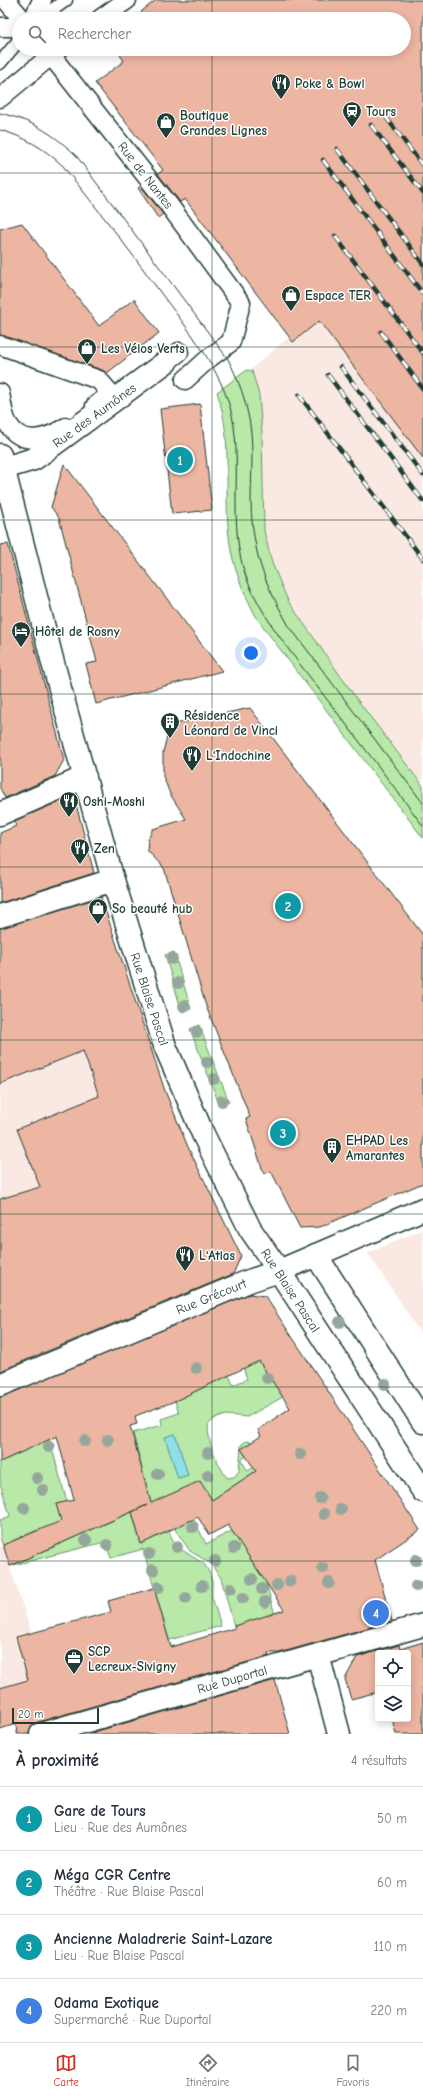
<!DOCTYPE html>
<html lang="fr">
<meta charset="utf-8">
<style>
:root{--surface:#fff;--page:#f6f6f7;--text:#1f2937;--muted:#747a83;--line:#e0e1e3;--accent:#d93025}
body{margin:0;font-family:"Comic Neue",sans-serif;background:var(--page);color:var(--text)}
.controls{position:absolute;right:12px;bottom:12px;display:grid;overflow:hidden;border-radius:4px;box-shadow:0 2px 10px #0003}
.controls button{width:36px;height:36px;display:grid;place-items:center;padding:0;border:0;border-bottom:1px solid var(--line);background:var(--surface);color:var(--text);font:20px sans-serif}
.scale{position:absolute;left:12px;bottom:10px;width:87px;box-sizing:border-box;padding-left:4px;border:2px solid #1f3d34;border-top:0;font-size:11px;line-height:14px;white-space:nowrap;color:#1f3d34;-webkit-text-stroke:3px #fff;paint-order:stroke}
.you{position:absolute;left:251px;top:653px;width:14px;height:14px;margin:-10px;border:3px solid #fff;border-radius:50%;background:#1a73e8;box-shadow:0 0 0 6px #1a73e833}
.badge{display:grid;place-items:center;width:26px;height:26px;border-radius:50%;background:var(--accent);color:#fff;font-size:13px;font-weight:700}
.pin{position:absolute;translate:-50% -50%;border:2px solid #fff;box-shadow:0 1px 4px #0006}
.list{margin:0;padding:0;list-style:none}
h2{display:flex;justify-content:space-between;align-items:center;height:52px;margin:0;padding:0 16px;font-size:17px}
h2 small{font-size:13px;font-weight:400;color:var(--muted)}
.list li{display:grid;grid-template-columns:26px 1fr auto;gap:12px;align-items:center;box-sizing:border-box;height:64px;padding:0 16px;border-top:1px solid var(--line)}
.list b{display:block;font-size:15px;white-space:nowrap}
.list p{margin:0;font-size:13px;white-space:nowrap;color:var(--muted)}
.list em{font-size:13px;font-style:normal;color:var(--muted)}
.icon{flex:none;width:22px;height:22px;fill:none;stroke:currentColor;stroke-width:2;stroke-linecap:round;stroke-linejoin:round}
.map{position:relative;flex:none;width:423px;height:1734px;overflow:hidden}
.search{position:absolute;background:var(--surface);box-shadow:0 2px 10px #0003;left:12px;right:12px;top:12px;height:44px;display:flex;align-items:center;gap:10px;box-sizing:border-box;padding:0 14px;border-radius:22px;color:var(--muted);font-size:15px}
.sheet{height:308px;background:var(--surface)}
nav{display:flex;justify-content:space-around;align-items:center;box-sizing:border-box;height:56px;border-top:1px solid var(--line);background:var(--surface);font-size:11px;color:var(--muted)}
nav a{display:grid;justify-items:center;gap:2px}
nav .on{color:var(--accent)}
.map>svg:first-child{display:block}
.built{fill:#fae9e3}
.green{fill:#b8e9a8;stroke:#6c936e;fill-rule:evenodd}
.water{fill:#8edfe8;stroke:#629ea0}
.building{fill:#edb6a2;stroke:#1f3d34;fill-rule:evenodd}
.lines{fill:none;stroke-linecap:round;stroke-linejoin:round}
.service-casing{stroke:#1f3d34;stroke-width:15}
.pedestrian-casing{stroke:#1f3d34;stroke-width:21}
.minor-casing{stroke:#1f3d34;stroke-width:25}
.tertiary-casing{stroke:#1f3d34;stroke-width:25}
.service{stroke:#fff;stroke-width:12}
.pedestrian{stroke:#fff;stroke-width:18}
.minor{stroke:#fff;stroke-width:22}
.tertiary{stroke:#fff;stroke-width:22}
.tram{stroke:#1f3d34;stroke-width:1}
.rail-casing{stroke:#1f3d34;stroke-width:4.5}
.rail{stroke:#fff;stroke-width:3;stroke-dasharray:9;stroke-linecap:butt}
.tree{fill:#95a79c}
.grid{fill:none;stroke:#1f3d34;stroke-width:1;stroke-opacity:0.55}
.labels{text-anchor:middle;stroke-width:3;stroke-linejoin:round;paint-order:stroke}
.poi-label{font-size:13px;font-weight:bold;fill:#1f3d34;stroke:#fff;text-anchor:start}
.street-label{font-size:13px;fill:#1f3d34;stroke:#fff}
</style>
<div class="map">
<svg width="423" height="1734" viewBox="0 0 423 1734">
<rect width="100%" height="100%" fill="#fff"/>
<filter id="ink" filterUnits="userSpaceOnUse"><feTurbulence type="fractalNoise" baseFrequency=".025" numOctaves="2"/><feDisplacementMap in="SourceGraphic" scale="8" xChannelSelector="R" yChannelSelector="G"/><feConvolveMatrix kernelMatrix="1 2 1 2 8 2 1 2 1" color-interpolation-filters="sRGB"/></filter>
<g filter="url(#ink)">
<path class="built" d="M156,0h267v786l-67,-88 -68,-97 -16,-38 -8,-32 -2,-98 -3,-37 -8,-27 38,-32 -168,-223 -2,2 -24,-33 29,-22 -2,-10 3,-2h279v-30h-265l4,-5 -1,-3z
M87,1049l73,27 28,71 -188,76v-139z
M423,1229v108l-55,-84z
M0,1537l31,94 23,82 -54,16z"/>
<path class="green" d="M247,370l5,1 7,24 3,38 2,98 8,32 16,38 68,97 67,88v52l-165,-218c-14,-26 -26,-53 -29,-83 -6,-52 5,-93 -12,-145z
M174,952l17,57 -9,3 -17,-57z
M199,1025l30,77 -9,4 -30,-77z
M258,1360l25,37 -36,20 -21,-2 -12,4 -6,6c0,20 8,36 19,53l7,-1 5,-6 2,-26 5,-4 6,1 -10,7 4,7 -5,4 7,11 6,-4 2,4 -44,29 -61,3 -18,-70 29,-8 -1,-6 18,-6 -4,-12 54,-26 4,10 14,-6 -4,-12zM175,1434l13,41 -10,3 -13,-41z
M49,1438l18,64 -5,22 -24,10 -1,-4 -34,15 -3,-8v-17l10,-4 -10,-33v-21l18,-8 -1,-2z
M188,1508l18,36 26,-13 34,51 9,33 -41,11 -13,-48 -11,-15 -20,-12 -14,-20 -6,-14z
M132,1512l9,32 28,-13 4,10 9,9 22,14 5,8 3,9v16l9,29 -52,14 -26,-91 -32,9 -6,-16 -95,24z"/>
<path class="water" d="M175,1434l13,41 -10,3 -13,-41z"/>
<path class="building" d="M156,0h267v458l-104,-137 -26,21 -108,-143 -5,3 -22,-28 5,-4 -68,-87 29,-22 -4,-6 8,-6h276v-30h-265l3,-8z
M141,186l22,28 -5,4 -20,-30z
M22,223l77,103 35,-27 25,34 -52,40 -5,-3 -102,-35v-106z
M200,404l12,106 -40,4 -12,-105z
M64,464l33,43 125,164 -126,33 -10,-40 11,-2 -38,-144 -8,-11z
M8,544l56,216 -9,16 -50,22 -5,-10v-243z
M250,708l173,227v248l-103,44 -20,1 -29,-57 -7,3 -18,-55 4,-2 -44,-111 -42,-138 -17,-18 1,-11 5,-10 33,-10 -16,-25 -7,-18v-24l7,-27z
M68,798l8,6 18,69 -94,30v-70l16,-7 -2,-5z
M101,897l64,194 23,56 53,109 -8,18 -233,97v-172l40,-12 -23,-58 82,-33 -16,-45 -83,33v-156z
M249,1294l16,2 155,234 -45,30 17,61 -113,32h-11l1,3 -231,66 -6,4 -3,8h-12l-1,-10 -16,5v-41l28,-8 -12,-43 95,-25 -3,-11 46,-13 17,59 64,-19 -1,-2 50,-16 -56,-85 -19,10 -11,-18 -57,27 -9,-32 15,-7 -137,61 -7,-21 58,-24 -5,-17 18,-4 -17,-64 -57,26v-65zM259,1361l31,47 -32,22 3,6 -20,13 15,22 -44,29 -12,-19 -49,22 -21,-77 7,-2 -2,-8 40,-15z
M423,1642v92h-27l-4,-15h16v-66h-30v39l-27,7 -6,-20 12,-22 42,-12 1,4z
M275,1680l15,54h-203z"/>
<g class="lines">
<g class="service-casing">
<path id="service" d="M40,19l26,-19
M0,63l19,-23"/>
</g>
<g class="pedestrian-casing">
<path id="pedestrian" d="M6,0l16,19
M33,19l9,-19
M100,19l27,-19
M0,27h19
M46,49l123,156 72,98 -10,39 -23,17 -23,21
M0,98l59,-49
M0,345l99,35 12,14 -16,12
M166,362l13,-10
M0,393c2,10 3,23 8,31 14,23 39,15 58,3"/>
</g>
<g class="minor-casing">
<path id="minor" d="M0,455l53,208 60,217 52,166 38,88 47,95 29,42
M4,468l30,-9 132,-97
M0,814l85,-37
M0,916l113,-36
M0,1385l249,-104 30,-10 144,-62
M318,1655l21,79
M41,1734l382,-109"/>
</g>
<g class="tertiary-casing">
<path id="tertiary" d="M316,1255l107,167
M279,1271l144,220"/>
</g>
<use href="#service" class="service"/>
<use href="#pedestrian" class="pedestrian"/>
<use href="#minor" class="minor"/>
<use href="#tertiary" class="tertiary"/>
<path class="tram" d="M0,113c33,8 50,19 75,41l153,205c8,16 15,33 19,51 8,30 4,61 4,92 0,15 2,30 5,45 5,28 19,54 33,79l134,177
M0,130c25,7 44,18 63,36 33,41 66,83 97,126 28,38 61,76 72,123 12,58 -8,119 20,176 18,37 45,69 70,102 34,44 68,88 101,133"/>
<g class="rail-casing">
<path id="rail" d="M385,116l38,50
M371,125l52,68
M337,149l86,115
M323,160l100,134
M335,236l88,117
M381,332l42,57
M341,367l82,108
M328,375l95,126
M299,395l124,164"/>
</g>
<use href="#rail" class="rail"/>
</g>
<g class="tree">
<circle cx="172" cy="959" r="6"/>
<circle cx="178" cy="983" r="6"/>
<circle cx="184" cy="1006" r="6"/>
<circle cx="197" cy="1032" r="6"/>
<circle cx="207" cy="1062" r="6"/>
<circle cx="214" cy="1079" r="6"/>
<circle cx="222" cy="1101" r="6"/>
<circle cx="340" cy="1322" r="6"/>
<circle cx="196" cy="1368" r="6"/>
<circle cx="267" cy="1378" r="6"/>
<circle cx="385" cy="1384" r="6"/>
<circle cx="108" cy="1440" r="6"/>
<circle cx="85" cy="1441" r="6"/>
<circle cx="49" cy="1447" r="6"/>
<circle cx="208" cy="1453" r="6"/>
<circle cx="300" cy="1454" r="6"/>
<circle cx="158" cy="1474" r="6"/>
<circle cx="208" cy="1475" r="6"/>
<circle cx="37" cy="1478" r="6"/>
<circle cx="43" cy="1490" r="6"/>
<circle cx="320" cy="1498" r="6"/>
<circle cx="24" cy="1508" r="6"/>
<circle cx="341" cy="1509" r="6"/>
<circle cx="324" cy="1514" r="6"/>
<circle cx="193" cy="1527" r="6"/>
<circle cx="86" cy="1540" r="6"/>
<circle cx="107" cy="1545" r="6"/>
<circle cx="177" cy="1547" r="6"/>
<circle cx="234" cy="1548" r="6"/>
<circle cx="149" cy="1554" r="6"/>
<circle cx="416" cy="1560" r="6"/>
<circle cx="215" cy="1561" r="6"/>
<circle cx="323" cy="1568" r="6"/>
<circle cx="153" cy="1570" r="6"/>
<circle cx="252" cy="1579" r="6"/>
<circle cx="290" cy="1581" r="6"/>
<circle cx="329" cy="1583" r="6"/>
<circle cx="277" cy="1585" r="6"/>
<circle cx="202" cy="1586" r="6"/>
<circle cx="416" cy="1586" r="6"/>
<circle cx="159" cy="1587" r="6"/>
<circle cx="231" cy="1588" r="6"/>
<circle cx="262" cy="1589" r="6"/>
<circle cx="186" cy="1598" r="6"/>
<circle cx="243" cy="1598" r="6"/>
<circle cx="265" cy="1602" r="6"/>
</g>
</g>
<path class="grid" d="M212,0v19M212,49v1685M0,173h423M0,347h423M0,520h423M0,694h423M0,867h423M0,1040h423M0,1214h423M0,1387h423M0,1561h423"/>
<defs>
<g id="restaurant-pin" transform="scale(1)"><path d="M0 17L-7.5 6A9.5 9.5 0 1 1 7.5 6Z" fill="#1f3d34" stroke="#fff"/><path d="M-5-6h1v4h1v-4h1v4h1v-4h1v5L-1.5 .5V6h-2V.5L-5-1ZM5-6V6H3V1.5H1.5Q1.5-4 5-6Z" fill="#fff"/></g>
<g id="station-pin" transform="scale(1)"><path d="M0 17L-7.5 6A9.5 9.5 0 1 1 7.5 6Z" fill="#1f3d34" stroke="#fff"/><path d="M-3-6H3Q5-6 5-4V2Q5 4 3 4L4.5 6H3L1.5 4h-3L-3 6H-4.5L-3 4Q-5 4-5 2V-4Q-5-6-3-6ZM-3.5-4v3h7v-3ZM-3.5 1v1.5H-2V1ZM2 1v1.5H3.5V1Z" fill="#fff"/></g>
<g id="shop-pin" transform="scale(1)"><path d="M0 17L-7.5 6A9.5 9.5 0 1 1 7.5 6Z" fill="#1f3d34" stroke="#fff"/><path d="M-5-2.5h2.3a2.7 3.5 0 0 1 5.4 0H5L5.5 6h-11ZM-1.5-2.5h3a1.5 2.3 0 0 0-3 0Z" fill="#fff"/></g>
<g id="hotel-pin" transform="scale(1)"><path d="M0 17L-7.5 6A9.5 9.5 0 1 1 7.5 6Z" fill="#1f3d34" stroke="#fff"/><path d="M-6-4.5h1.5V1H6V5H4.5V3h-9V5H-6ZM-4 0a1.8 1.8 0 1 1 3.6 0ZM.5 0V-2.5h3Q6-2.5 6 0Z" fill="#fff"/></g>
<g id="building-pin" transform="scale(1)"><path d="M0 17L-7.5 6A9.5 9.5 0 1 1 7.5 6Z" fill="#1f3d34" stroke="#fff"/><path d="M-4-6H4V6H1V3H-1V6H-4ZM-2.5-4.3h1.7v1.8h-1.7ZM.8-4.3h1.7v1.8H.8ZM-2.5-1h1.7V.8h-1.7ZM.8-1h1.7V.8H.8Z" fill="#fff"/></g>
<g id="office-pin" transform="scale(1)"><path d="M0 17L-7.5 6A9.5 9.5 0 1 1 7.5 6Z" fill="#1f3d34" stroke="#fff"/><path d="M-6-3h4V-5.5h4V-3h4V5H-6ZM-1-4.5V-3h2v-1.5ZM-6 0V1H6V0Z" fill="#fff"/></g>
</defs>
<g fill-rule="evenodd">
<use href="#restaurant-pin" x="281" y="83"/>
<use href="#station-pin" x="352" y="111"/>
<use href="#shop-pin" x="166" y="122"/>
<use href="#shop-pin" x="291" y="295"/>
<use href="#shop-pin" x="87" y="348"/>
<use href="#hotel-pin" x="21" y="631"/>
<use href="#building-pin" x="170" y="722"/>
<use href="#restaurant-pin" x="192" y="755"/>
<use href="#restaurant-pin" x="69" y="801"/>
<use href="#restaurant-pin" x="80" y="848"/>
<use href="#shop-pin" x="98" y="908"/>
<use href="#building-pin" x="332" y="1147"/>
<use href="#restaurant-pin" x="185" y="1255"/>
<use href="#office-pin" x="74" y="1658"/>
</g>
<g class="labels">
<g class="poi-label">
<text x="295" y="88">Poke &amp; Bowl</text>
<text x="366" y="116">Tours</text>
<text x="180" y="120">Boutique<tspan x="180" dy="15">Grandes Lignes</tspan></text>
<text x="305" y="300">Espace TER</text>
<text x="101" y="353">Les Vélos Verts</text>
<text x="35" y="636">Hôtel de Rosny</text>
<text x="184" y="720">Résidence<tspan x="184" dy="15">Léonard de Vinci</tspan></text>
<text x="206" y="760">L'Indochine</text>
<text x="83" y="806">Oshi-Moshi</text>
<text x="94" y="853">Zen</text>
<text x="112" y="913">So beauté hub</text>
<text x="346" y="1145">EHPAD Les<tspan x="346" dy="15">Amarantes</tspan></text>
<text x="199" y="1260">L'Atlas</text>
<text x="88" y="1656">SCP<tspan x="88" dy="15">Lecreux-Sivigny</tspan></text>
</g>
<g class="street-label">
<text transform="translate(146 175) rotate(52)" y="5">Rue de Nantes</text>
<text transform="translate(94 415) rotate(-36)" y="5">Rue des Aumônes</text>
<text transform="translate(150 999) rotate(72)" y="5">Rue Blaise Pascal</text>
<text transform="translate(291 1290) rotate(57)" y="5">Rue Blaise Pascal</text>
<text transform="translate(211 1296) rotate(-22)" y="5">Rue Grécourt</text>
<text transform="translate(232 1679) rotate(-16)" y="5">Rue Duportal</text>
</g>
</g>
</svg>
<div class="controls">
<button><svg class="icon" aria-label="locate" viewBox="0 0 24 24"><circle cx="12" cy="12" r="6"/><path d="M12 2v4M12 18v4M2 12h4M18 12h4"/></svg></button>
<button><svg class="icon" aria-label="layers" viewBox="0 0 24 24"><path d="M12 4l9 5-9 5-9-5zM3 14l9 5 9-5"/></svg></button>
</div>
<div class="scale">20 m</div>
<div class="you"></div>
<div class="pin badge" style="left:180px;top:460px;background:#0f9aa8">1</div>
<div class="pin badge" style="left:288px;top:906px;background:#0f9aa8">2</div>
<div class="pin badge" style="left:283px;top:1133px;background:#0f9aa8">3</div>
<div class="pin badge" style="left:376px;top:1613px;background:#3f7fe0">4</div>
<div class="search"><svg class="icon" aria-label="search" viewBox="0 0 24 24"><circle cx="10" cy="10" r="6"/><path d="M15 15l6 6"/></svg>Rechercher</div>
</div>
<section class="sheet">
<h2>À proximité<small>4 résultats</small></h2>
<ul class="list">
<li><span class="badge" style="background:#0f9aa8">1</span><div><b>Gare de Tours</b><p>Lieu · Rue des Aumônes</p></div><em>50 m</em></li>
<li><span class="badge" style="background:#0f9aa8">2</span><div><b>Méga CGR Centre</b><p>Théâtre · Rue Blaise Pascal</p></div><em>60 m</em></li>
<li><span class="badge" style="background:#0f9aa8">3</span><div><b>Ancienne Maladrerie Saint-Lazare</b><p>Lieu · Rue Blaise Pascal</p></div><em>110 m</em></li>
<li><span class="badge" style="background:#3f7fe0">4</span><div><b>Odama Exotique</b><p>Supermarché · Rue Duportal</p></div><em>220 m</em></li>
</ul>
</section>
<nav>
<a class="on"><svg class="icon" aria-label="map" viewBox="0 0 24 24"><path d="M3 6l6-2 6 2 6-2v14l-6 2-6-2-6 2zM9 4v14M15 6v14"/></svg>Carte</a>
<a><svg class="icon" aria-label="directions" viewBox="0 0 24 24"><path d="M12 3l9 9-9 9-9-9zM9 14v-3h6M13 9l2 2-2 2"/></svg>Itinéraire</a>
<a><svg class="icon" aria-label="saved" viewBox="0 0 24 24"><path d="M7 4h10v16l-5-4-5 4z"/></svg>Favoris</a>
</nav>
